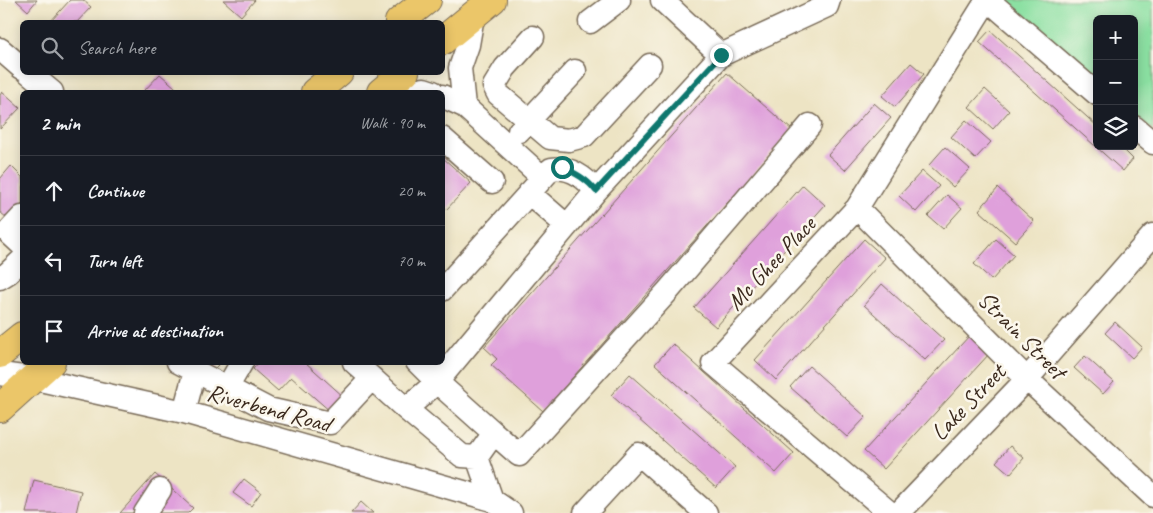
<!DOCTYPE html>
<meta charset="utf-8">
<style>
:root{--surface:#171b24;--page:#242831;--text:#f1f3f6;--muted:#9ea1a6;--line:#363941}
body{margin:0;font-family:Caveat,sans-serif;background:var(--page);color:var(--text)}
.controls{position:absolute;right:15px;top:15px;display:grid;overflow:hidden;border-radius:8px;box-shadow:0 2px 12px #0003}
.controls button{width:45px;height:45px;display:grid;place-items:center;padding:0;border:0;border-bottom:1px solid var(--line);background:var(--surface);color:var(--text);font:25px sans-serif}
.stop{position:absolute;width:15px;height:15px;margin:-11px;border:4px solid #0f766e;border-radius:50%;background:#fff}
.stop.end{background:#0f766e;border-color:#fff;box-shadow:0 1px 5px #0008}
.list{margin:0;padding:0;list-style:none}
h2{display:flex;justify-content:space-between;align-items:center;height:65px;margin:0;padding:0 20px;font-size:21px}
h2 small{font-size:16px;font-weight:400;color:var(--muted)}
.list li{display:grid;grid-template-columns:32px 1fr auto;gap:15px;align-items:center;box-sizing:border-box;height:70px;padding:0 20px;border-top:1px solid var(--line)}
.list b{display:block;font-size:19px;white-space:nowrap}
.list em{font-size:16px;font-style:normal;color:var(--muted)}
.icon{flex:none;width:28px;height:28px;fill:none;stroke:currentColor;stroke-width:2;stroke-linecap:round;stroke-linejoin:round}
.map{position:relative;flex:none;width:1153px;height:513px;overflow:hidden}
.search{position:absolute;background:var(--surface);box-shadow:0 2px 12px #0003;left:20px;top:20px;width:425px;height:55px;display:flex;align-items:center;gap:12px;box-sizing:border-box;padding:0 18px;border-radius:8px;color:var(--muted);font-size:19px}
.panel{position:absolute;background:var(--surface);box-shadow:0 2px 12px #0003;left:20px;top:90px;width:425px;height:275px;border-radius:8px}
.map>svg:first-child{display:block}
.green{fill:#8be0a2;stroke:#638560}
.building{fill:#dfa0db}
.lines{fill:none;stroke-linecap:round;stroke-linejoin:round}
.minor-casing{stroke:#796b58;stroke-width:25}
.major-casing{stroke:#796b58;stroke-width:30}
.minor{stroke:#fff;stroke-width:22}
.major{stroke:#ebc669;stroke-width:28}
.route{stroke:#0f766e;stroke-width:6}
.labels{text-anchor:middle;stroke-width:5;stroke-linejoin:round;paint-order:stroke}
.street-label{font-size:24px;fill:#3b2a1e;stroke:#fbf7ec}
</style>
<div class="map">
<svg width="1153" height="513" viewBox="0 0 1153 513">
<rect width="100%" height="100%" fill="#fbf7ec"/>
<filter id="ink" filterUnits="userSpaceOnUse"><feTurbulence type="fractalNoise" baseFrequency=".02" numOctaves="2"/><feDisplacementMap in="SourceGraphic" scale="10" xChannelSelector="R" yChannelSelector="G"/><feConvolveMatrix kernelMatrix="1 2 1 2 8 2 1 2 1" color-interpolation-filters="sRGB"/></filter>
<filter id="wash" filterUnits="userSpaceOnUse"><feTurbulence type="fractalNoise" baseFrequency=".0096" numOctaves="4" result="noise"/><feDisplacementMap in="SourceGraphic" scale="20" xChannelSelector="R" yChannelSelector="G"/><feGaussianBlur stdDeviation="1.12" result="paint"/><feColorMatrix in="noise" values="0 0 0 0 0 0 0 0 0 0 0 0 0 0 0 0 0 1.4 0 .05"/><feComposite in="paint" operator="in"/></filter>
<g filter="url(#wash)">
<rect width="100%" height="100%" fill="#ede4c4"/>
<path class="green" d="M1001,0h152v130l-19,-16v-95h-37v63z"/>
<g id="blocks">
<path class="building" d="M16,0h21l-9,11z
M70,0h13l8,7 -14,15h-27z
M223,0h32l-14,16z
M990,30l107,96v20h23l13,13 -10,12 -144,-129z
M911,63l13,11 -29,33 -13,-11z
M727,73l65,57 -249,281 -52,-46 6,-6 -13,-12z
M160,74l16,14 -4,4h-29z
M985,89l24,22 -16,18 -24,-22z
M2,92l18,16 -20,21v-34z
M874,103l17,15 -46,52 -17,-15z
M966,120l25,22 -16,17 -24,-22z
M945,147l25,22 -17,18 -24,-22z
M442,157l29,26 -25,27 -4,-4z
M11,166l11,11v27l-14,15 -8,-7v-33z
M922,171l17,15 -23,26 -17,-16z
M803,185l22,20 -109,122 -22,-19z
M998,188l36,33 -19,21 -36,-32z
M947,195l15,13 -19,21 -15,-13z
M864,239l21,19 -109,122 -21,-20z
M996,239l18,16 -22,25 -18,-16z
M882,284l62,56 -19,20 -61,-55z
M1115,322l27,25 -10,11 -27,-25z
M970,335l20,18 -106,116 -20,-18z
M673,344l121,109 -18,20 -121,-109z
M1085,356l29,26 -11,12 -29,-26z
M207,362h14l-7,7z
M259,362h46l39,35 -13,15 -40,-35 -13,14 -25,-22z
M809,366l57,51 -19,20 -57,-50z
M630,374l105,93 -19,21 -105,-93z
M1010,446l14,12 -14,16 -14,-12z
M155,474l38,34 -5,5h-68z
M244,479l17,13 -10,14 -18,-13z
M34,480l47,11 -5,22h-50z
M361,502l12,11h-22z"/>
</g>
</g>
<g filter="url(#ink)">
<use href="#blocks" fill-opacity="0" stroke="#796b58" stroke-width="1"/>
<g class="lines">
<g class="minor-casing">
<path id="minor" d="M988,0l109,94
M590,22l29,-22
M533,37l-28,31 -11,18 4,8 52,44 19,2 15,-4 66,-71
M0,49l22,19
M721,55l106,-49 2,-6
M28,72l24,20
M410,92l14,-3 9,3
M442,96l22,10 -4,-38 8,-23 5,-29
M464,106l79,72
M1134,127l19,16
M519,131l56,-60
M442,138l50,44
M596,191l125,-136 -59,-55
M529,193l38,33
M857,208l170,171 126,117
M22,217l-14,15 14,13
M0,278l8,-5 14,-13
M178,362l90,47 62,14 42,-45
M354,362l52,47
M417,362l20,20 159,-191c-11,-14 -27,-25 -45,-22l-109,121
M0,374l31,4 153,34 308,88 19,13
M227,388l15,-26
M184,412l11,-41
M494,433l25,22 149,-164 142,-166
M477,457l-15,-1 -56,-47 31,-27 57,51 -17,24 15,43
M145,513l15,-23
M585,513l54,-59 67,59
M890,513l-177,-150 144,-155 130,-208
M899,513l128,-134 126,-144"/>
</g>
<g class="major-casing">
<path id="major" d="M399,22l28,-22
M442,41l50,-41
M315,92l24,-20
M381,92l24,-20
M0,354l22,-18
M0,408l51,-46"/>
</g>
<use href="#minor" class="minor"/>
<use href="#major" class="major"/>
</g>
</g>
<g class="lines" filter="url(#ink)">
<path class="route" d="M562,167c13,6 25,12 34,24l125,-136"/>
</g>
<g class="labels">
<g class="street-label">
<text transform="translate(771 263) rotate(-47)" y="8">Mc Ghee Place</text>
<text transform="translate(1022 335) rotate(45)" y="8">Strain Street</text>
<text transform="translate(968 402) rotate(-46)" y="8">Lake Street</text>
<text transform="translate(269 408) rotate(15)" y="8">Riverbend Road</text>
</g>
</g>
</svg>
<div class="controls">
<button>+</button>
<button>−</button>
<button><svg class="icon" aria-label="layers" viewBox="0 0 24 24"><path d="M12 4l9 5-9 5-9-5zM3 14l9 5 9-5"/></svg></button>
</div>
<div class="stop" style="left:562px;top:167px"></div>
<div class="stop end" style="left:721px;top:55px"></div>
<div class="search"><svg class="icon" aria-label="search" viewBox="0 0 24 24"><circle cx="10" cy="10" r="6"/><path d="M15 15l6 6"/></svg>Search here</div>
<section class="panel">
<h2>2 min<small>Walk · 90 m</small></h2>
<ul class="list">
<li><svg class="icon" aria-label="ahead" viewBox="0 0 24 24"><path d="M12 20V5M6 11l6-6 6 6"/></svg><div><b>Continue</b></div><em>20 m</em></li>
<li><svg class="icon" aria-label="left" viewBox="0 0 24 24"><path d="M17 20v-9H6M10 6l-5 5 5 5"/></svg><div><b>Turn left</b></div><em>70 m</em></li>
<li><svg class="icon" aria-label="arrive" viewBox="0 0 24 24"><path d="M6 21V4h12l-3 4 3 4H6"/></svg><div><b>Arrive at destination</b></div></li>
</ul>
</section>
</div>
